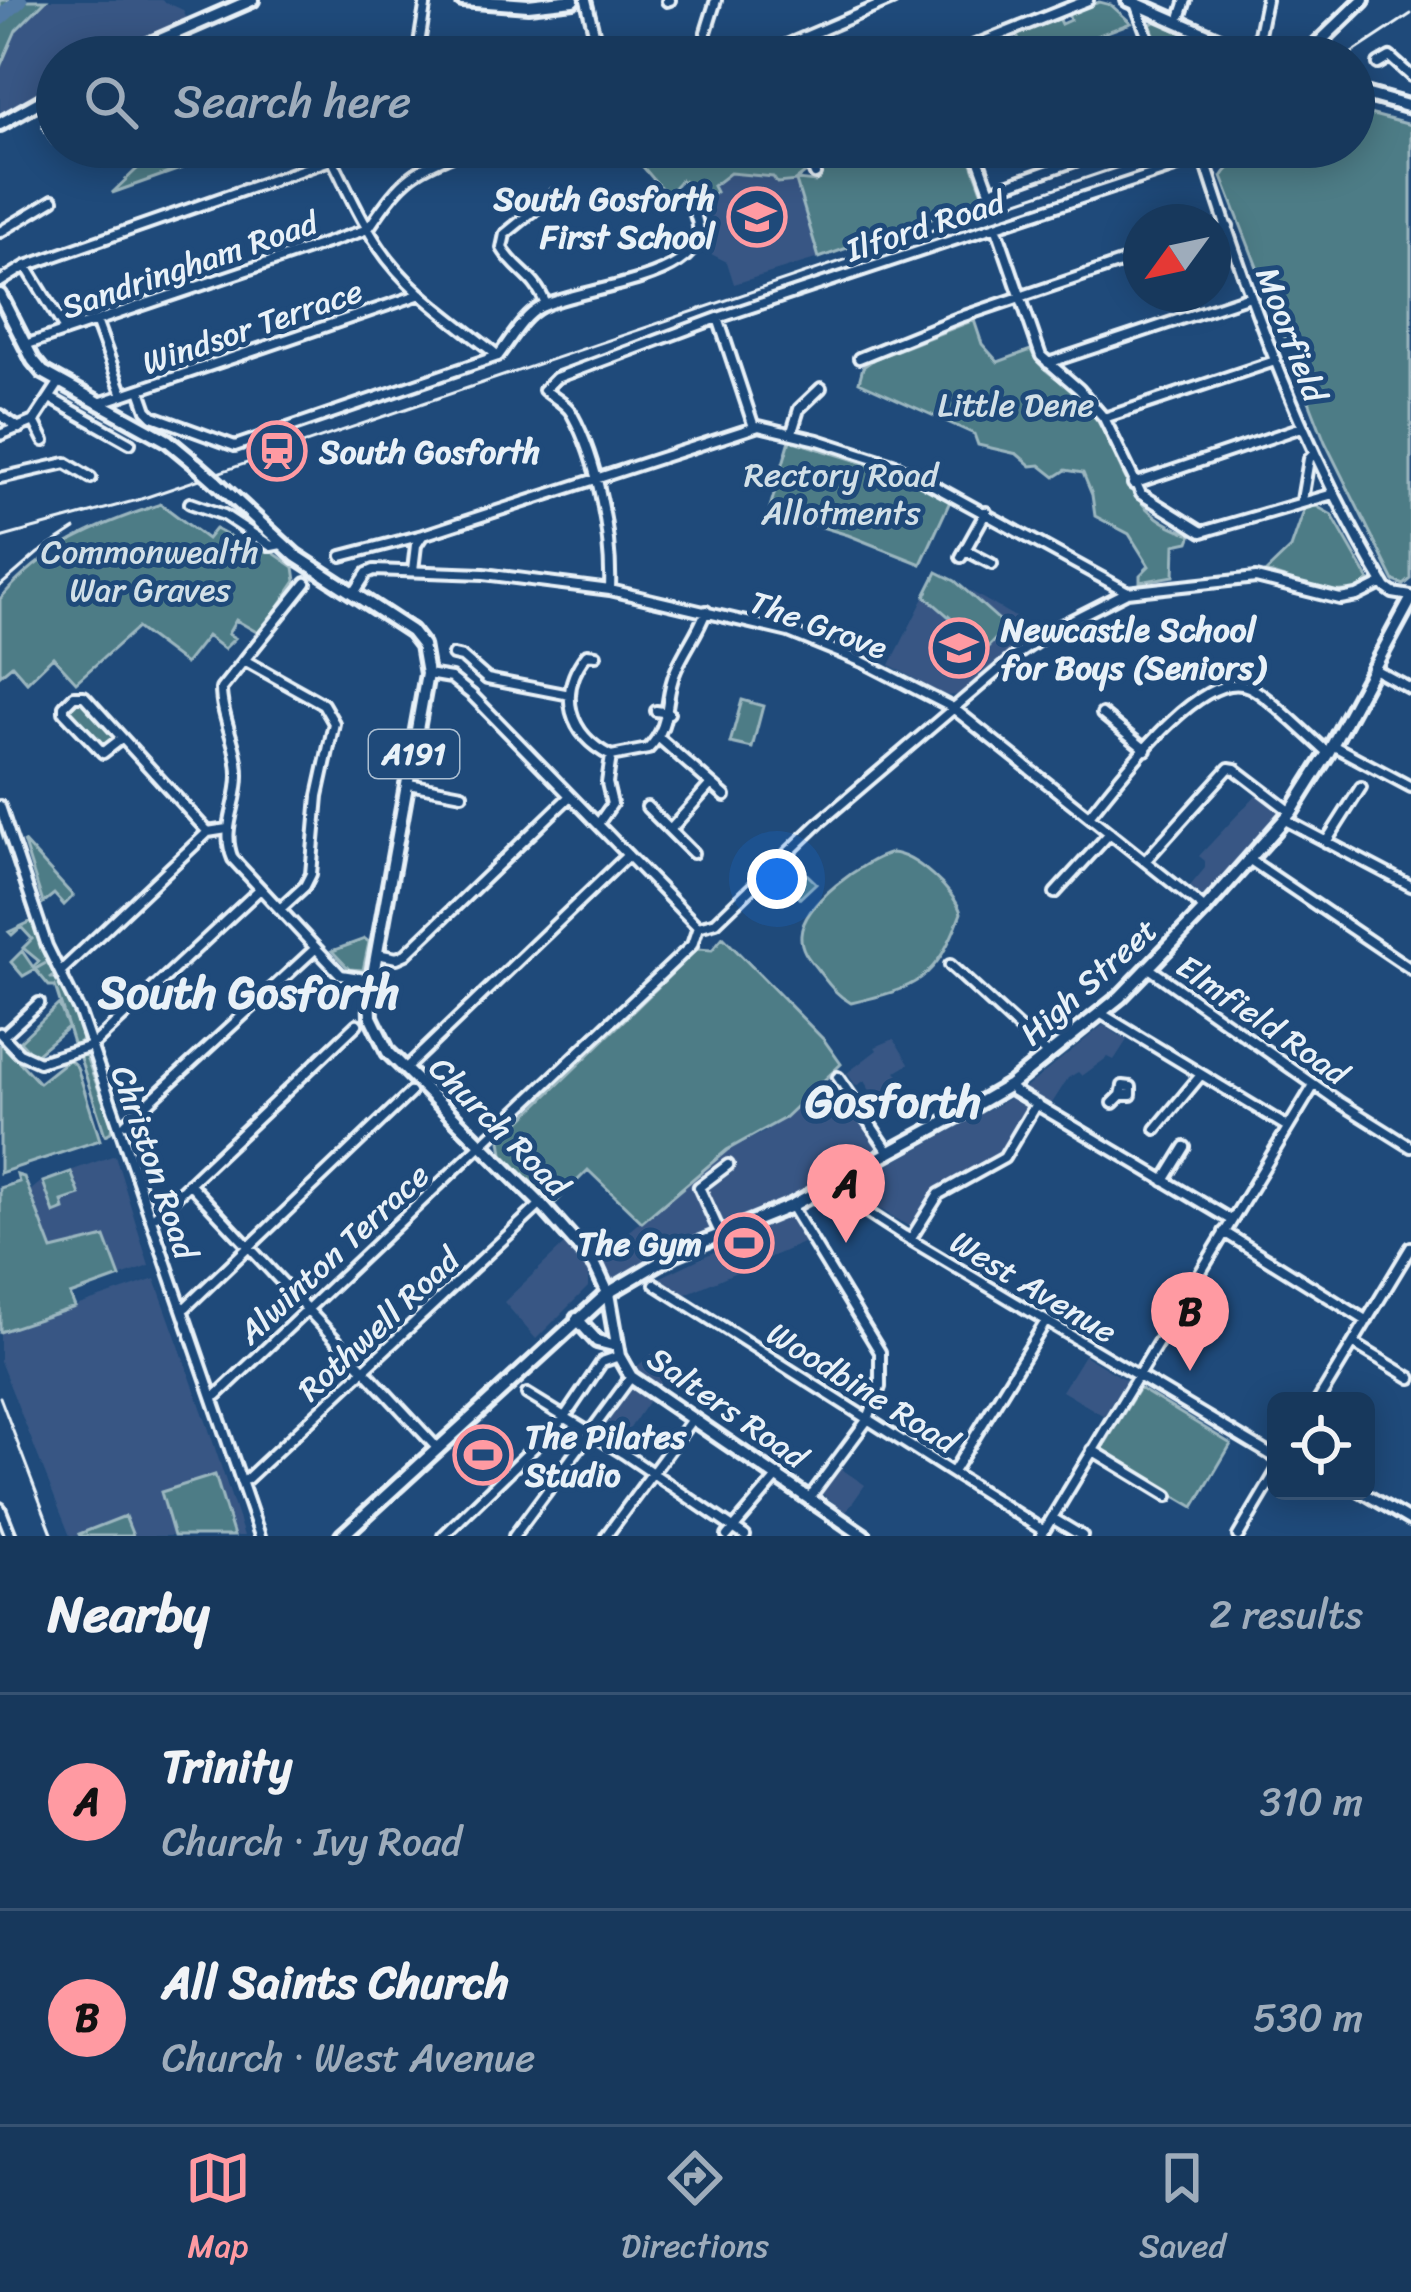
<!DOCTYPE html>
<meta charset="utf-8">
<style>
:root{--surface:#17385c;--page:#203f62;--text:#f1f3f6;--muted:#9eacbb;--line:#365272;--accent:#ff9aa2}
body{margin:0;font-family:Sriracha,sans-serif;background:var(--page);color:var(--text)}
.controls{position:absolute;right:36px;bottom:36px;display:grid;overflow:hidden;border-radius:18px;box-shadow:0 6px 30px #0003}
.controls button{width:108px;height:108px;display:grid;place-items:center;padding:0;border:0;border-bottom:3px solid var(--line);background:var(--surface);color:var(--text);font:60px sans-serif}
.compass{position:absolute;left:1123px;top:204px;width:108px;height:108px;border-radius:50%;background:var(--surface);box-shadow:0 6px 30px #0003;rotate:237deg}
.you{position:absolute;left:777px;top:879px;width:42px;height:42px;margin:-30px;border:9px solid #fff;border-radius:50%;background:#1a73e8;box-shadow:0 0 0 18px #1a73e833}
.badge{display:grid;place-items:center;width:78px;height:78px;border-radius:50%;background:var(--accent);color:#111;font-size:39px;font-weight:700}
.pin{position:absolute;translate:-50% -99px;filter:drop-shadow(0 3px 6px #0008)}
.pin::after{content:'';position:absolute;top:63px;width:42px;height:36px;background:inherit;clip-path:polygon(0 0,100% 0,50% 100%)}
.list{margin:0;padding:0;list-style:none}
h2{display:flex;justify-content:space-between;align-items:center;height:156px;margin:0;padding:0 48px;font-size:51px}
h2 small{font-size:39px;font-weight:400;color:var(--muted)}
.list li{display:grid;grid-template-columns:78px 1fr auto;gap:36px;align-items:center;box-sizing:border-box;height:216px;padding:0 48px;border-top:3px solid var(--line)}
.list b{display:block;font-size:45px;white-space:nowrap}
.list p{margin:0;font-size:39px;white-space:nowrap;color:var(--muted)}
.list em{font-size:39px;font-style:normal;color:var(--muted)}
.icon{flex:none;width:66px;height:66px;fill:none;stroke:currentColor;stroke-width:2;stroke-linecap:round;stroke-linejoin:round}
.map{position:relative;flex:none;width:1411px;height:1536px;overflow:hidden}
.search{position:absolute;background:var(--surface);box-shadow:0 6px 30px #0003;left:36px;right:36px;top:36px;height:132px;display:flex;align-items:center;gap:30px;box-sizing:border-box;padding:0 42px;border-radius:66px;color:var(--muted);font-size:45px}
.sheet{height:588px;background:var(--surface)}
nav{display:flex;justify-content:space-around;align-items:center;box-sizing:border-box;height:168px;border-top:3px solid var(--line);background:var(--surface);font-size:33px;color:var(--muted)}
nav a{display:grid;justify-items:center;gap:6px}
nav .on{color:var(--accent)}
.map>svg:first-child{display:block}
.built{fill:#375784}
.green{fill:#4e7c86;stroke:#9bb6bf;stroke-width:3}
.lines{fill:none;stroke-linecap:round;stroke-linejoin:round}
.river{stroke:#527ba6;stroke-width:15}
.minor-casing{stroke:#e8f1f8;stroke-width:16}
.major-casing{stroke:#e8f1f8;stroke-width:20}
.minor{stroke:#1f4a7a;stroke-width:8}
.major{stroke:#1f4a7a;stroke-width:10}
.tram{stroke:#e8f1f8;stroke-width:3}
.major-bridge-casing{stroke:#e8f1f8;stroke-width:20;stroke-linecap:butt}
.major-bridge{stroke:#1f4a7a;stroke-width:10}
.labels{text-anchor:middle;stroke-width:10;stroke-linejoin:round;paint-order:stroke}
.shield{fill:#1f4a7a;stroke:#acbfd2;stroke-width:3}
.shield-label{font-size:30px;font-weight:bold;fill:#e8f1f8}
.poi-label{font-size:33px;font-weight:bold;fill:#e8f1f8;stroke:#1f4a7a;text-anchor:start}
.street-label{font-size:33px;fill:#e8f1f8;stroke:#1f4a7a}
.park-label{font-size:33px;fill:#d1dfe7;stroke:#1f4a7a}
.district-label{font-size:45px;font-weight:bold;fill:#e8f1f8;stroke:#1f4a7a}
</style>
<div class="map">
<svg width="1411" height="1536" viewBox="0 0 1411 1536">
<rect width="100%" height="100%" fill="#1f4a7a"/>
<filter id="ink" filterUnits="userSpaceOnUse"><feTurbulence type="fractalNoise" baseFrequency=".00833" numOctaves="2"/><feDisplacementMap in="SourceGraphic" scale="24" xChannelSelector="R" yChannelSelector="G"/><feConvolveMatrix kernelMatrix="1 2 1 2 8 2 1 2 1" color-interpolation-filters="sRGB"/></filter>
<g filter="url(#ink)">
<path class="built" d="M46,0h115l22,10 5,12 -89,35h-42v24l-57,33v-47l16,-37z
M626,147h63l6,7 12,-7 67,30 3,6 20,-2 22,77 -85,26 -7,-22 -26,-13 10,-23 -9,-19 7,-11 -28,-16 -14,15z
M937,572l102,59 -76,64 -19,1 -54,-31z
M1257,794l24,20 -75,85 -16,-13 15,-18v-7l-6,-5z
M1103,1025l24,15 -13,20 -6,-3 -26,19 -4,-4 -10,6 -17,27 -27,-16z
M894,1039l15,25 -13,8 13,14 -30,19 -15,-24 -8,5 -9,-13 30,-23 -2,-3z
M831,1079l49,72 -78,45 -156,66 -32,19 -18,-23 131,-108 38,-18z
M1010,1098l20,12 -27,46 -67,35 -23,38 -59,-36v-9z
M115,1155l34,111 -80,29 -39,-104 12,-10z
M791,1215l14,27 -119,52 -31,-14z
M567,1242l21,25v20l-52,52 -32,-37z
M155,1279l53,148 36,109h-174l-70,-175v-29z
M661,1346l16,11 -18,28 -25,-16z
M1084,1355l42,25 -22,36 -42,-25z
M633,1387l17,12 -33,48 -18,-12z
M840,1468l25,17 -19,27 -25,-19z"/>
<path class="green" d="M0,0h46l-30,30 -16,37z
M1099,2l12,3 20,18 -90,34h-79l24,-10 3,6 9,-4 -1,-6 10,-4 4,5 8,-3 -2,-6 41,-17 3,6 9,-4 -2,-6z
M1157,21l80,36h-74l-13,-33z
M1354,110l57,15v454l-7,6 -10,-4 -69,-139 -103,-265c25,-41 91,-30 132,-30z
M160,147h82l-130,46z
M626,147h63l6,7 12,-7h93l10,22 -14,11 19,2 5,-10 -5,-11 9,-4 -3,-8 -10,4 -4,-6h80l-2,6 6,4 24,-10h51l19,52 -166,59 -23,-77 -19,2 -4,-6 -43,-4 -17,13 3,6 -6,4 -29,-16 -14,15z
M974,320l8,24 16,18 33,-12c10,25 37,31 53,51 41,50 34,112 108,133l-3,8 -14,3 -1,31 -34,6v-7l9,-9 -20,-32 -34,-18 -3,-21 -9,-22 -17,-3 -11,7 -15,-12 -9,1 -14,-12 -39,-9 -4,-11 -115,-52 4,-15 11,-8z
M790,440l91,28 71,29 -31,67 -73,-29 -79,-24z
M161,504l46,35 8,-10 25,13 6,-8 48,33 2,14 -36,53 -24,-14 -8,14 7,4 -11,11 -17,-13 -22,28 -48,-36 -61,54 -23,-25 -26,25 -15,-17 -12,10v-76c45,-53 97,-74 161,-95z
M1316,506l16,9 37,65 -8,10 -35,2 -60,-20 25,-24 14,-40z
M937,572l18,9 52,46 -21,22 -61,-53z
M742,700l21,6 -11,42 -22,-5z
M77,702l8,1 30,33 -6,10 -9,-2 -27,-29 -2,-7z
M0,815l56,160 -6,3h8l24,52 1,8 -6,7 -4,-2 -18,-57h-6l-14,-17 11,-6 -23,13 -12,-14 11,-11 11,16 6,-6 -16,-13 9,-9 -11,-12 -9,8 -3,-3 23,-11 -32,-93z
M23,841l50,55 -9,9 -10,-11 -11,9z
M891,853c23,1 64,38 70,60 -25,68 -45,75 -110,90 -16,-9 -23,-20 -34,-34 -8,-10 -17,-20 -16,-34 2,-32 62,-74 90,-82z
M791,859l25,24 -16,15 -22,-25z
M723,937l101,103 17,24 -58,55 -56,31 -85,72 -54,-52 -35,35 -50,-51 -2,-14 196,-191 15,1z
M365,939l4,3 -6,28 -14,-1 -17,-18z
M59,1004l9,23 -34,29 -14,-15z
M0,1041l39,42 30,-24 8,8 23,73 -100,33z
M85,1054l27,70 -1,8 -6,3 -26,-80z
M71,1172l9,23 -18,6 2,8 -10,4 -11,-31z
M17,1175l7,2 28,73 53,-13 15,40 -50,18 5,12 -75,25v-144l19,-6z
M1139,1388l92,56 -37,63 -94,-55z
M215,1475l19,61h-60l-13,-44z
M125,1516l8,20h-53l-1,-2z"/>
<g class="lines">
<path class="river" d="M0,18l20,-18"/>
<g class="minor-casing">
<path id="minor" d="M586,0l14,57
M667,1l3,-1
M1135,3l20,54
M1181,15l5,-15
M1257,44l9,-44
M329,54l4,3
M417,57l9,-57
M707,57l-1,-25 10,-32
M758,57l134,-57
M945,57l143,-57
M1378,64l12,-7 21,19
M48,97l9,15
M57,120l-8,5 8,14
M326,147c18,34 31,68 53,100 29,44 77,75 118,108
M804,147l11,27
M974,147l16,44 125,-44
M1193,147l7,15
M890,151l12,-4
M1205,161c47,148 101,294 181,427l7,5 18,3
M996,226l45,130 38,33 25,29 37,76 61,38 131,-38
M0,232l53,-32
M1213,232l15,-5
M26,266l40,65
M0,282l26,-16 307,-107 9,-12
M546,305c-11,-30 -29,-32 -44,-57l3,-14 49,-40
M718,318l36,109
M96,321l27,74
M25,345l343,-116c37,-55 45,-59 105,-82
M498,356c12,-15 25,-40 43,-49 46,-23 204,-27 144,-110
M859,358l99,-40 183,-62
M1048,363l202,-67
M140,390l7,20 6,6 82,30 263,-90
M50,398l80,45
M99,403l322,-109
M0,415l19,13
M1104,418l171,-57
M34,421l10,20
M792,432l7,-23 22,-21
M0,435l34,-14 25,-38
M0,478l66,-15 25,15
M1133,484l169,-57
M1302,500l7,-41 6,-6
M190,503l34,12 47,31 10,-2
M965,550l27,14
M342,556l81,-21 336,-109 59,14 78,25 230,126
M961,557l25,-45
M413,570l3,-25 6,-9
M306,583l-85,106c0,29 17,56 17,85 1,30 -18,55 -5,85l108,116 31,5
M610,590c2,-53 -12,-129 -38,-176 -5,-10 -19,-17 -28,-24l12,-12 162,-60 466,-154 37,-6 25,-11
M354,593l13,-20 7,-3 110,4 126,16 179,42 74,30 90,46 252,201
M453,655l9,2 25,22 83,16
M596,655l-9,-1c-31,39 -18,81 24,102l37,-7c25,-25 15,-50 28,-79 9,-21 22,-37 30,-59
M246,661l77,43 11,19 -16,73 -7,78 -6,12 -25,23
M1372,668l39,21
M427,674l24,4 21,17 226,232
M656,711l13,2
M1102,714l44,36
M659,738l66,58
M121,739l-18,14 -39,-41v-6l10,-10h10l124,136
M1332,745l79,42
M409,784l53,10
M0,806l47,140 33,67 180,523
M647,807l46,46
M1089,816c27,-33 112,-150 160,-129 20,9 60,50 79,66
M1285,820l126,66
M598,824l14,-20 -5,-21 4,-27
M670,830l41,-46
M1326,842l35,-55
M1250,860l161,109
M1145,861l84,-93 6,1 56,43
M1055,893l55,-60
M377,954l20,4 9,-4 163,-157
M950,965l98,90
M1149,968l190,134 72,45
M60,972l148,-140 19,-3
M1100,1013l188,114
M0,1033l19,20 20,9 52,-16
M3,1036l36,-33
M96,1042l164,-153
M405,1069l223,-214
M838,1077l51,75
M1010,1085l4,6 217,129
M1113,1103l8,-8h10v-8l-8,-1 -2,9
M126,1123l190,-175
M1156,1129l44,-53
M838,1181l12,20 54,35 372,222
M1164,1181l21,-34
M189,1183l175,187
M791,1206l89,146v35l-12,32 -58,78
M156,1215l201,-191
M1224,1232l143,89
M721,1235l-22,-48 29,-22
M910,1240l29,-46 65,-36 32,-54
M655,1284l389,247
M186,1307l224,-214
M1353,1343l58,35
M369,1375l69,74
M527,1394l96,59 122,83
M217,1395l475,-450 6,-18 18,-5 103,-99 196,-167 43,-29 69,-35 129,-14 84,21 17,-3 26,-13
M1318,1401l93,-154
M1092,1450l76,46
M953,1472l93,-151
M247,1479l294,-275
M1360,1491l51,30
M0,1508l11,28
M1052,1518l30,18
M443,1536l121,-118 38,-56 17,-6
M514,1536l117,-159
M606,1536l87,-118
M727,1536l52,-61
M1041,1536l273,-451
M1238,1536l38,-64"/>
</g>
<g class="major-casing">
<path id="major" d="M462,0l66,5 45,-5
M1128,0l130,57
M121,57l131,-57
M1304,57l59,-57
M1354,91l57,16
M0,124l57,-32
M0,295l33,65 10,12 125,69 29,24
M215,481l81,75 115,75 11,14 5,29 -57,317 1,26 17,35 153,152 54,61 13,28 11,63 12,21 233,159
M577,1319l20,22 20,5
M342,1536l266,-243 68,-40 115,-47 171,-93 48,-28 110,-88 85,-88 86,-97 37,-59 83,-154"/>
</g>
<use href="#minor" class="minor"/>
<use href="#major" class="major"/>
<path class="tram" d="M1346,57l65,-43
M0,538l141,-39 1036,-352
M0,586l38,-33 37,-24
M0,1397l53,139"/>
<g class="major-bridge-casing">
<path id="major-bridge" d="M197,465l18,16"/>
</g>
<use href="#major-bridge" class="major-bridge"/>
</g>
</g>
<defs>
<g id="school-ring" transform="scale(3)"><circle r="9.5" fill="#1f4a7a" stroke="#ff9aa2" stroke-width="1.5"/><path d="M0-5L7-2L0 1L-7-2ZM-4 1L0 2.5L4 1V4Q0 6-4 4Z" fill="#ff9aa2"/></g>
<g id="station-ring" transform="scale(3)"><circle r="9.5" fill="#1f4a7a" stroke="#ff9aa2" stroke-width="1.5"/><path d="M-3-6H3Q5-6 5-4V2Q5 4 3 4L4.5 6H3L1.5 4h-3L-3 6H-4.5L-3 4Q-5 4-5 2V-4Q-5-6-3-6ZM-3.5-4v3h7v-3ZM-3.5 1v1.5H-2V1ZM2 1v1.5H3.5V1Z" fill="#ff9aa2"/></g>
<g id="stadium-ring" transform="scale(3)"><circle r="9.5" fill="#1f4a7a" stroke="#ff9aa2" stroke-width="1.5"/><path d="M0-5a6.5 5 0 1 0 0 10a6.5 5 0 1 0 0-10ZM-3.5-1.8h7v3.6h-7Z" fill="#ff9aa2"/></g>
</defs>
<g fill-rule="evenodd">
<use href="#school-ring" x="757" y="217"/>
<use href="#station-ring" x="277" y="451"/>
<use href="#school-ring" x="959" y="648"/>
<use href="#stadium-ring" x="744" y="1243"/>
<use href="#stadium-ring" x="483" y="1455"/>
</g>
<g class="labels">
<rect class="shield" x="369" y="730" width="90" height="48" rx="9"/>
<g class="shield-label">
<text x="414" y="764">A191</text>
</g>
<g class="poi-label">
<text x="715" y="210" text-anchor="end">South Gosforth<tspan x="715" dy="38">First School</tspan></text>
<text x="319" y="463">South Gosforth</text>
<text x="1001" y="641">Newcastle School<tspan x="1001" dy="38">for Boys (Seniors)</tspan></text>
<text x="702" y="1255" text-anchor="end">The Gym</text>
<text x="525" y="1448">The Pilates<tspan x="525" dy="38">Studio</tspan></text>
</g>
<g class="street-label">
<text transform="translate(925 225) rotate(-18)" y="12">Ilford Road</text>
<text transform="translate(189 264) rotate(-19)" y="12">Sandringham Road</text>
<text transform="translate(252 326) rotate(-19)" y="12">Windsor Terrace</text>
<text transform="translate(1292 334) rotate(69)" y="12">Moorfield</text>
<text transform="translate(819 624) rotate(20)" y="12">The Grove</text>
<text transform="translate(1088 981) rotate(-42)" y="12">High Street</text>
<text transform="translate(1263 1019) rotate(35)" y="12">Elmfield Road</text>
<text transform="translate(500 1126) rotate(45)" y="12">Church Road</text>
<text transform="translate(155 1162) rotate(71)" y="12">Christon Road</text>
<text transform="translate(333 1253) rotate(-43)" y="12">Alwinton Terrace</text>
<text transform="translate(1034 1286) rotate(31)" y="12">West Avenue</text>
<text transform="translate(378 1324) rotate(-43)" y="12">Rothwell Road</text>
<text transform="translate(863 1387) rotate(32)" y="12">Woodbine Road</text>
<text transform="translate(728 1407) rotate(35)" y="12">Salters Road</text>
</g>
<g class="park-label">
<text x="1016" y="416">Little Dene</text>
<text x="841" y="486">Rectory Road<tspan x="841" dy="38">Allotments</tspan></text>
<text x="150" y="563">Commonwealth<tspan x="150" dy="38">War Graves</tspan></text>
</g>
<g class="district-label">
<text x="249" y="1008">South Gosforth</text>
<text x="893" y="1117">Gosforth</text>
</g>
</g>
</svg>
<div class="controls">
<button><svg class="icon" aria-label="locate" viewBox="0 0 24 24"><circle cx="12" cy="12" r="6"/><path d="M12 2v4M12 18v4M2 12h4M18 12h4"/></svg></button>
</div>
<svg class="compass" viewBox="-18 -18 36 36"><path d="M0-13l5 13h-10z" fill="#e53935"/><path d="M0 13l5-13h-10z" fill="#9eacbb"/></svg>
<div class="you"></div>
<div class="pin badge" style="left:846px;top:1243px">A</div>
<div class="pin badge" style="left:1190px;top:1371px">B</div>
<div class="search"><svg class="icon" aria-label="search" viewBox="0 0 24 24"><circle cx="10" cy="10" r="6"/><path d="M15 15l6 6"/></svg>Search here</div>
</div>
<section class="sheet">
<h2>Nearby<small>2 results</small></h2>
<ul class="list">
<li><span class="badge">A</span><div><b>Trinity</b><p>Church · Ivy Road</p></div><em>310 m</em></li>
<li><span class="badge">B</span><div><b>All Saints Church</b><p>Church · West Avenue</p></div><em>530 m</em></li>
</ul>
</section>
<nav>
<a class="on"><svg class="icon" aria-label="map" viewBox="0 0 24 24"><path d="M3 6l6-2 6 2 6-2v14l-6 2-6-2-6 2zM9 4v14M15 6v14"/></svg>Map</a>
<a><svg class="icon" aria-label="directions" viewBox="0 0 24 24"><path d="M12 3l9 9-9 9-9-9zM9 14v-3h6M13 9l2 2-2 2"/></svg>Directions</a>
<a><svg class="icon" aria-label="saved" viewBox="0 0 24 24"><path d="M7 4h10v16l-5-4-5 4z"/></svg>Saved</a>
</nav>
